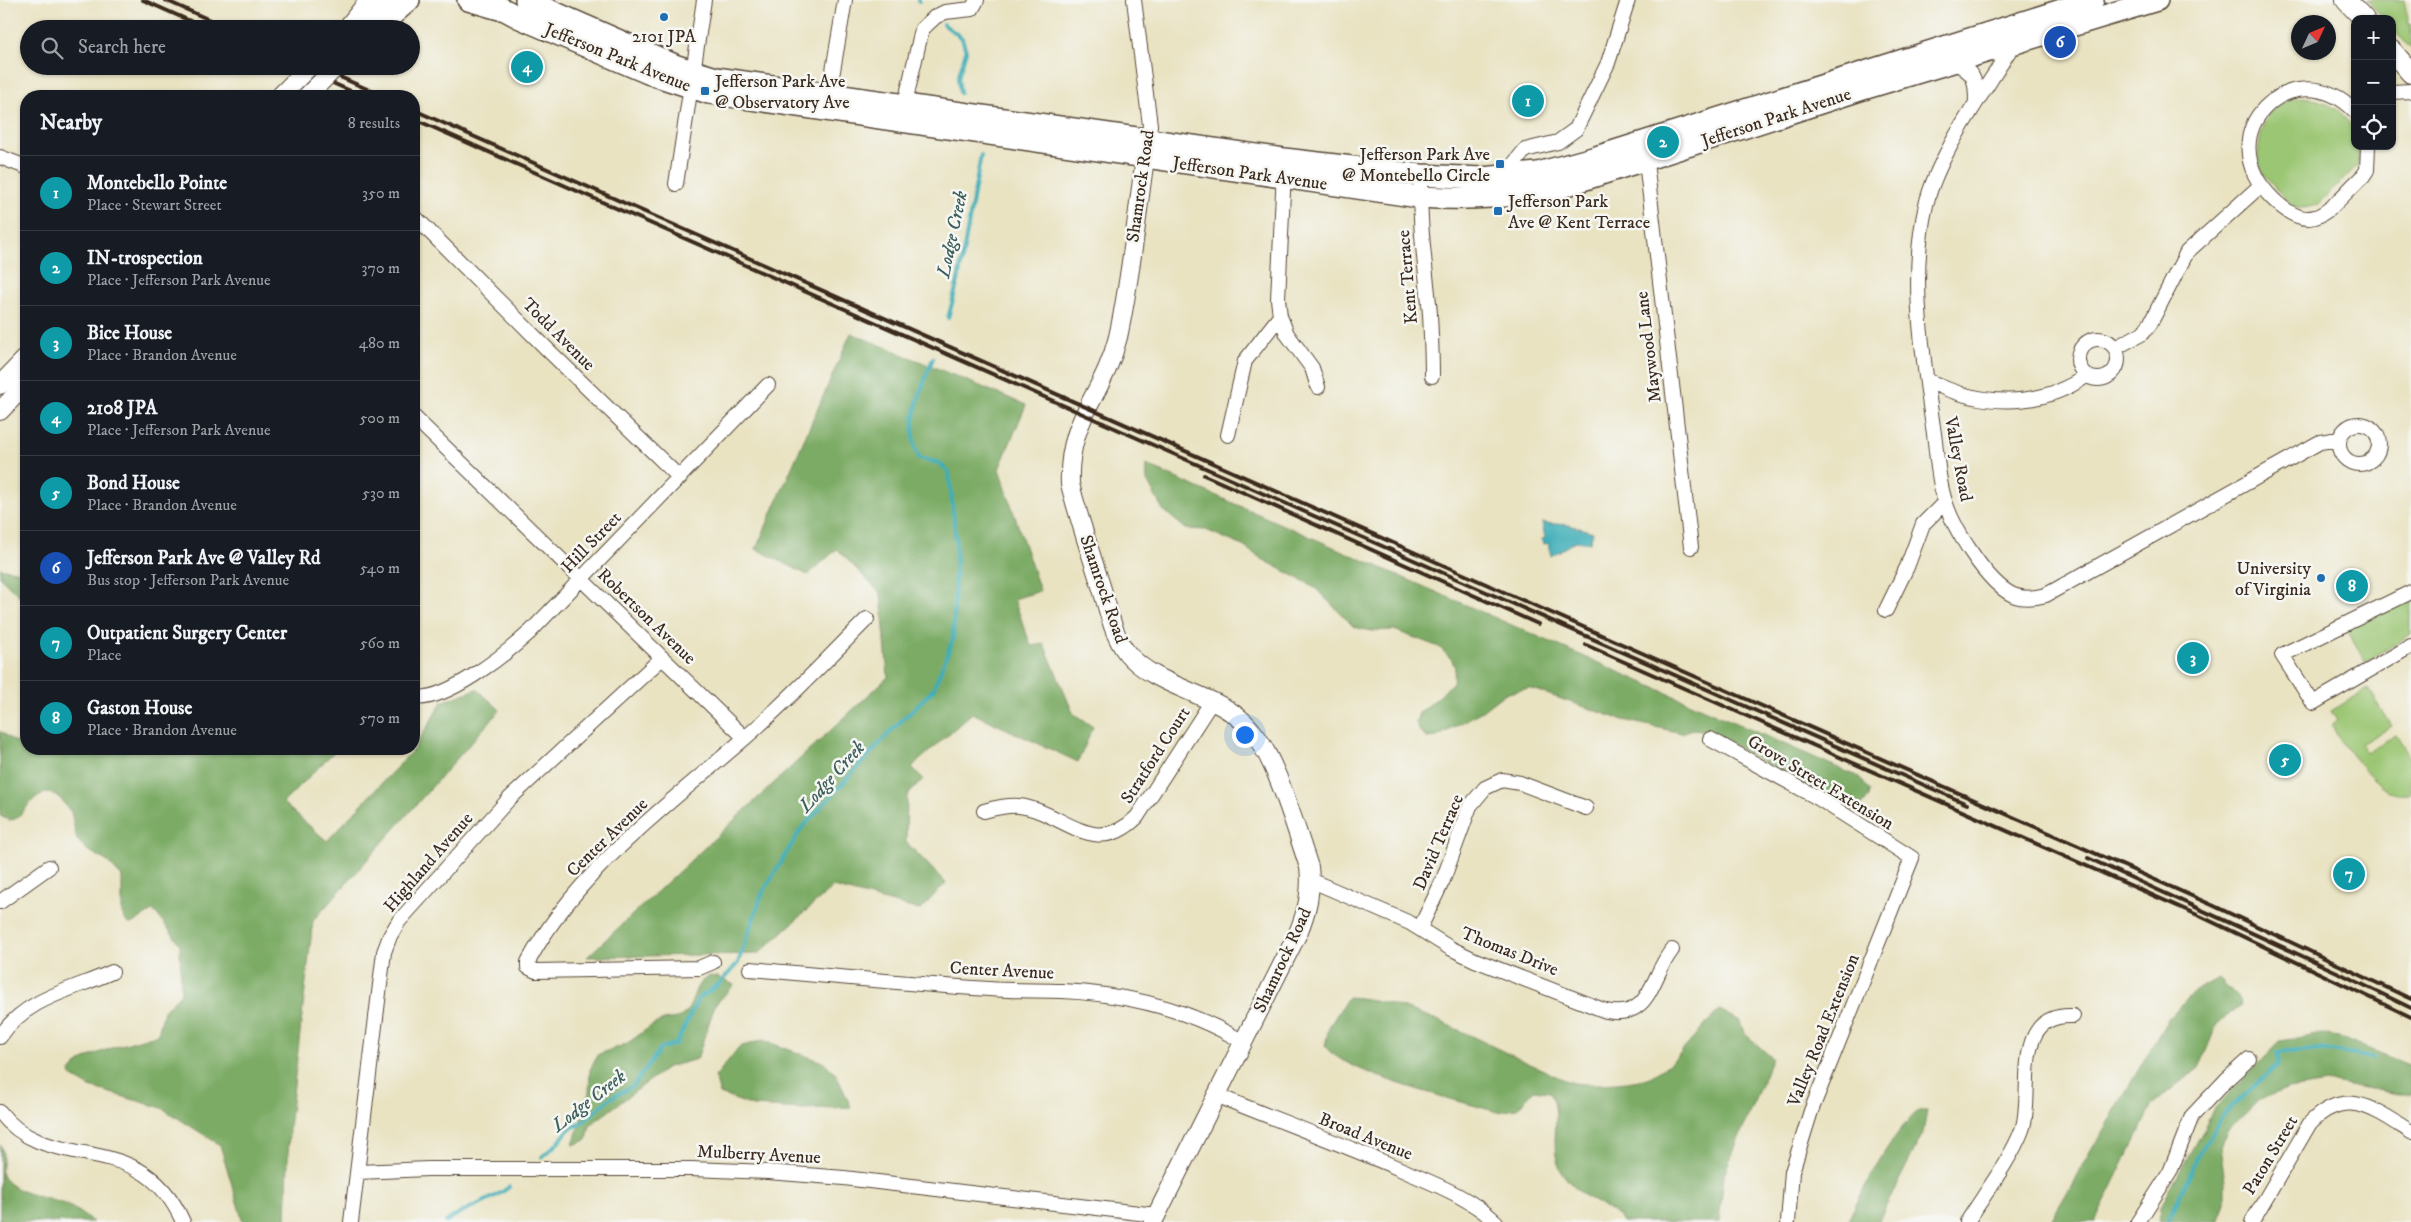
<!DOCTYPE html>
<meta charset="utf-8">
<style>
:root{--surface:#171b24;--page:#20242c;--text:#f1f3f6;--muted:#9ea1a6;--line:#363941;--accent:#7c3aed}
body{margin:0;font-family:"IM FELL DW Pica",serif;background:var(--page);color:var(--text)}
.controls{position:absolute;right:15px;top:15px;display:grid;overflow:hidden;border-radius:10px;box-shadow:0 1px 4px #0004}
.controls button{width:45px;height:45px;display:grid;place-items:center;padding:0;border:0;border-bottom:1px solid var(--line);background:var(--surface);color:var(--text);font:25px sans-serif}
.compass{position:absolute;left:2291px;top:15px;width:45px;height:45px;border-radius:50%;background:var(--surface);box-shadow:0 1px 4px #0004;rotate:46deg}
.you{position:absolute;left:1244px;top:734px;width:18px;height:18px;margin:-12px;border:4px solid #fff;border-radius:50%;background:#1a73e8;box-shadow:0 0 0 8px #1a73e833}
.badge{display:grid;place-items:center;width:32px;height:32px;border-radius:50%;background:var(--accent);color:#fff;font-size:16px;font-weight:700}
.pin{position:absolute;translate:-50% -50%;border:2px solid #fff;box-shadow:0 1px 5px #0006}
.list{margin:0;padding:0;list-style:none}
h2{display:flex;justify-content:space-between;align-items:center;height:65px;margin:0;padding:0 20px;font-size:21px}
h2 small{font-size:16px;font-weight:400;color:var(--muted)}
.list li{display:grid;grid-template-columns:32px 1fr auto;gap:15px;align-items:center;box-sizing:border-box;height:75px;padding:0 20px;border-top:1px solid var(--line)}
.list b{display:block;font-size:19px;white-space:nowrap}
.list p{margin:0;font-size:16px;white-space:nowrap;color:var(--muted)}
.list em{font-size:16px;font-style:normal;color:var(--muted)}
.icon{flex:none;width:28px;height:28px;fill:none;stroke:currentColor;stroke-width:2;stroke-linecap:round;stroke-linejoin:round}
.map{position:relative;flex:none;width:2411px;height:1222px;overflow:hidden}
.search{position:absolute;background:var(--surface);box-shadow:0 1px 4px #0004;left:20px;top:20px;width:400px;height:55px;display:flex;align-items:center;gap:12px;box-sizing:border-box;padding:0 18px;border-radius:28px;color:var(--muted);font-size:19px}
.panel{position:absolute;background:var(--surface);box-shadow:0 1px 4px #0004;left:20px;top:90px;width:400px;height:665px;border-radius:20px}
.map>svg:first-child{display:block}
.green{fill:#9bc673;stroke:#6b7848}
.forest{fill:#7cab65;stroke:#5c6a42}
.water{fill:#3dadb8;stroke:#3c6c6b}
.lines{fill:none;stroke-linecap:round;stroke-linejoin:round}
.stream{stroke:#3dadb8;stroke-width:4}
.minor-casing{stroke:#554637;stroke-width:16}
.tertiary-casing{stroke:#554637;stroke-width:20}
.secondary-casing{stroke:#554637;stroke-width:22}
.primary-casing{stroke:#554637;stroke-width:24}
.minor{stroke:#fff;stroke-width:14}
.tertiary{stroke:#fff;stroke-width:18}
.secondary{stroke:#fff;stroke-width:20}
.primary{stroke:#fff;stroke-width:21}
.rail{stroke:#3b2a1e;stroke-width:4}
.tertiary-bridge-casing{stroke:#554637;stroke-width:20;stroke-linecap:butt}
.tertiary-bridge{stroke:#fff;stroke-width:18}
.poi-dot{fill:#1f6fb2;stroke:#f6f6f2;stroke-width:2}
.labels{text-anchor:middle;stroke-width:5;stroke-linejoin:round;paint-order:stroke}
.poi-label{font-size:18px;fill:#3b2a1e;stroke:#f6f6f2;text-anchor:start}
.street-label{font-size:18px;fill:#3b2a1e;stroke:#f6f6f2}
.water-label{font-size:19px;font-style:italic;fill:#3c5e5c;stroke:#f6f6f2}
</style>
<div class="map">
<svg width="2411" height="1222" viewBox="0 0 2411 1222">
<rect width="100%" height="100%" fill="#f6f6f2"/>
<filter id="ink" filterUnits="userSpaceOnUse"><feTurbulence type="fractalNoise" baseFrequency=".02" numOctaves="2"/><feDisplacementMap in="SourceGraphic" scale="10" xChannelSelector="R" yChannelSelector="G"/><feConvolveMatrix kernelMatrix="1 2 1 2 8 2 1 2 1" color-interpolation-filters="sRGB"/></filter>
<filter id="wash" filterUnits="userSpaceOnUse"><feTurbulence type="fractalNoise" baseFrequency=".0096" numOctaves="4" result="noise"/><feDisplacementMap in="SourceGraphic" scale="20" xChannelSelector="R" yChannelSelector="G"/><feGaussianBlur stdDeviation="1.12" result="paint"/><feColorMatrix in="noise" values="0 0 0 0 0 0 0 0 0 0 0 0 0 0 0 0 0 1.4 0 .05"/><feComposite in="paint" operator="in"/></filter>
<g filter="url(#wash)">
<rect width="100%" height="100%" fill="#e9e3c2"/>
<path class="green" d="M2367,0h37l5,24h2v25l-19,-21v-9h-8z
M2304,97c28,5 51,19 51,49h4l-1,19 -40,40 -14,3 -12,-2c-10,-12 -28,-27 -33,-42 -2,-8 0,-15 1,-23 4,-26 16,-42 44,-44z
M2411,599v35l-45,28 -19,-32z
M2368,689l23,37 -30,18 5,8 30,-17 15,24v35c-6,0 -14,1 -20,-2 -17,-8 -52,-49 -59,-67l5,-4 -6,-10z"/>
<path class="forest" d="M851,333l175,72 -27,64 41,122 -26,8 17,47 13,-2 29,69 20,14 -15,35 -106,-49 -60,54 11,12 -16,17 -1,46 40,41 -26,27 -87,-23 -75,67 -171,3 301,-280 -7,-83 -44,-45 -29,26 -52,-26z
M1146,465l713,312 10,13 -1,8 -9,11 -6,2 -145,-80 -16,-2 -10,4 -59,-13 -94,-32 -25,6 -22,17 -33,19 -12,7 -10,1 -7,-6 -4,-10 3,-9 22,-18 12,-13 2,-14 -3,-8 -13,-13 -45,-17 -23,1 -17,-4 -41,-41 -51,-27 -19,-13 -37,-16 -20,-1 -23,-19 -16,-29z
M0,568l26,5v29l-26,-25z
M477,689l23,21 -187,211 -24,207 -3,94h-43l-23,-77 -58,-37 -72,-21 -19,-11 -1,-4c14,-21 64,-29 88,-38l6,-23 17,-18 -1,-49 -24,-31 -4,-2 -21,13 -4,-1 -5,-10v-36l-14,-15 -22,-13 -9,-9 -6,-28 -13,-16c-22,-11 -29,13 -43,23l-6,1 -9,-4v-85l15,11 11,-2v9h311l-54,54 44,38 87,-92 28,-47z
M710,976l7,1 17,8 -19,20 -18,54 -29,8 -78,58 -3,15 -14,5 16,-53 1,-22 7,-15c10,-5 26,-8 35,-15 10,-7 17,-14 29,-19 6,-3 16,-1 22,-6 15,-13 6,-29 27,-39z
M2219,978l18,18 4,9 -24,19 -18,44 -47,37 -57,117h-45l119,-205 28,-28z
M1348,997c62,3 124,41 180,66 15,6 31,16 46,20 15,3 65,0 78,-7 29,-17 44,-45 68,-66l20,11 4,12 28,25 -48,116 -5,48h-97c-6,-12 -16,-13 -27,-20 -11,-6 -25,-17 -32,-28 -17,-25 1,-59 -13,-82l-16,-2 -17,19 -20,3c-36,-11 -153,-38 -172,-66l4,-19z
M2322,1034l21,4 68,28v28h-13l-65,-12 -44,7 -31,12 -30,29 -8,17 5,33v24l-7,18h-59l2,-16 53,-97 66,-68z
M763,1040l62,23 11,11 15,33 -48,2 -50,-3 -33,-12 -5,-17 24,-30z
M1918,1111h9l-4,22 -45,89h-31c20,-38 39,-82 71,-111z
M0,1145c7,9 0,20 2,30 9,19 49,23 65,30 9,4 18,12 26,17h-93z"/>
<path class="water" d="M1542,523l27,2 24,7 -3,11 -14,-2 -25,15 -3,-13 -4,1 -2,-5 3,-1z"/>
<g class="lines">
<path class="stream" d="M918,0l1,1
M943,24l19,14 4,13 -8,27 2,15
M948,318l10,-37 23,-126
M542,1157l17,-15 9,-12 16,-9 25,-22 24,-13 28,-38 15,-4 22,-45 21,-15 19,-21 24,-69 39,-65 91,-99 41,-40 20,-51 3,-97 -7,-70 -10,-9 -20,-5c-15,-32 3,-70 14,-100
M446,1222c19,-16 44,-19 63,-35
M2168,1222l30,-66 24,-40 56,-52v-11l42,-4 53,9"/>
</g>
</g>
<g filter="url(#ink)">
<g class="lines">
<g class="minor-casing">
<path id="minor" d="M1134,0l16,125 -2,14
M2014,43c-28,47 -76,110 -88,162 -17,73 -3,149 7,222 4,24 4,51 12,74 8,27 42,82 68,94 10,4 22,3 33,0l274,-153 19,-3
M1953,61c22,13 23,17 23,42
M2392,92l19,-1
M828,100l17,-100
M2355,111c-61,-62 -150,22 -82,88 42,41 56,8 90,-23l4,-6 1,-24
M903,112l19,-83 13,-12 10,-5 27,-3 5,-9
M1645,153l46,394
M0,157l26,10
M1284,170l-6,129 2,17 7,18 25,34 6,19
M1421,175c-3,47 5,93 9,139 1,20 2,41 2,62
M1504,176l21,-26 33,-8 18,-13 32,-66 20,-63
M676,184l28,-184
M414,216l135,135 131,127
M2078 359a20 20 0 1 1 40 0a20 20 0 1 1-40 0Z
M2115,348l28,-15 7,-9 37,-72 73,-66
M1927,380c50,26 111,30 159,-4
M414,417l331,321
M2339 444a20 20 0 1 1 40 0a20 20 0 1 1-40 0Z
M1228,435l17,-74 35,-45
M2411,592l-129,63 31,48 98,-57
M1886,610l21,-43 16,-43 22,-22
M414,697c31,6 94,-45 116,-65l238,-247
M1710,739l108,59 94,60 -101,253 -19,61 -4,50
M984,811c11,-3 23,-6 35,-5 44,5 75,54 118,11l75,-116
M1310,880l100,43 40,25 25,12 131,51c46,9 44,-34 66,-61
M0,902l49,-35
M1420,928l23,-48 27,-74 15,-18 17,-8 18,3 66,25
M713,962l-14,6 -163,3 -8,-4v-5c49,-92 140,-157 217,-224 43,-37 82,-79 122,-119
M750,969c80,7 160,15 239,20 24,2 49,1 73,2 63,3 127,18 181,51
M0,1037c25,-39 73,-47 112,-65
M1216,1095c61,25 123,48 184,74 34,15 68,27 96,53
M0,1112c50,66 140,12 183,110
M358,1172l70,-3h263l77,3 76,6 312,37
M351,1222l33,-270 6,-16 9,-15 110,-122 153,-141
M1967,1222c17,-27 44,-63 55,-92 13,-36 -13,-117 51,-114
M2138,1222l32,-50 22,-56 34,-36 23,-21
M2252,1222l58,-99c36,-37 65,-14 101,9"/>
</g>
<g class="tertiary-casing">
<path id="tertiary" d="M371,26l18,-26
M346,29l23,-29
M1147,145c-10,64 -15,129 -29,192 -14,58 -51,82 -48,147 9,35 20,68 31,102 7,22 12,50 26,67 20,24 55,34 82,47 16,7 32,17 43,31 25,29 44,99 57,136 3,25 -2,44 -11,66l-145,289
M0,385l26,-27
M0,411l26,-27"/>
</g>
<g class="secondary-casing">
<path id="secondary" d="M2346,0l18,19
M2392,51l19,22"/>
</g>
<g class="primary-casing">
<path id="primary" d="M468,0l31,9
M486,0l32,17 130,56 61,20 710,104c49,3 95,1 142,-10l302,-98 294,-89
M526,0l151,66 39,12 568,81 137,16 60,3 23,-2 34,-3 55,-15 500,-158
M376,29l33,-29"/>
</g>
<use href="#minor" class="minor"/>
<use href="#tertiary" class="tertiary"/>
<use href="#secondary" class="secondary"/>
<use href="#primary" class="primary"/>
<path class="rail" d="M143,0l65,29
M165,0l65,29
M294,66l68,30
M315,66l68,30
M414,110l1798,795 199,94
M414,119l1553,685
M1204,475l334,149
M1586,645l616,272 209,100
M2088,858l249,114 74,36"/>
<g class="tertiary-bridge-casing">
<path id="tertiary-bridge" d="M280,96l30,-30
M307,96l30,-30"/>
</g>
<use href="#tertiary-bridge" class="tertiary-bridge"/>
</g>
</g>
<g class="poi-dot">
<circle cx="664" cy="17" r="5"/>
<rect x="700" y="86" width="10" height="10" rx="2.5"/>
<rect x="1495" y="159" width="10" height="10" rx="2.5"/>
<rect x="1493" y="206" width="10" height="10" rx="2.5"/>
<circle cx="2321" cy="578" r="5"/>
</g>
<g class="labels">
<g class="poi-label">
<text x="664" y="42" text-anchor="middle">2101 JPA</text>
<text x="715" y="87">Jefferson Park Ave<tspan x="715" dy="21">@ Observatory Ave</tspan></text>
<text x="1490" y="160" text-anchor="end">Jefferson Park Ave<tspan x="1490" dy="21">@ Montebello Circle</tspan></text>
<text x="1508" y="207">Jefferson Park<tspan x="1508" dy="21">Ave @ Kent Terrace</tspan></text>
<text x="2311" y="574" text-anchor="end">University<tspan x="2311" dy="21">of Virginia</tspan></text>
</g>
<g class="street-label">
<text transform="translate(618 57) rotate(22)" y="6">Jefferson Park Avenue</text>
<text transform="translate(1776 117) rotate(-18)" y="6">Jefferson Park Avenue</text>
<text transform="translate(1250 173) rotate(8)" y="6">Jefferson Park Avenue</text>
<text transform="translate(1140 186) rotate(-82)" y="6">Shamrock Road</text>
<text transform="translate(1407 277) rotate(-95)" y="6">Kent Terrace</text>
<text transform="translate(559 334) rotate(45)" y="6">Todd Avenue</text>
<text transform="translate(1648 347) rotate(-97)" y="6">Maywood Lane</text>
<text transform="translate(1959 459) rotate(79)" y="6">Valley Road</text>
<text transform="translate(591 542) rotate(-46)" y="6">Hill Street</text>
<text transform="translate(1104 589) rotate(71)" y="6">Shamrock Road</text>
<text transform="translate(647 616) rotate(44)" y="6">Robertson Avenue</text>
<text transform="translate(1155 755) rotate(-57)" y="6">Stratford Court</text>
<text transform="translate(1821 782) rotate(31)" y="6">Grove Street Extension</text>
<text transform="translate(607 837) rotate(-44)" y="6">Center Avenue</text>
<text transform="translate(1438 842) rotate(-67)" y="6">David Terrace</text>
<text transform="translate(428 862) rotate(-49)" y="6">Highland Avenue</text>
<text transform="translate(1510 951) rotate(22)" y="6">Thomas Drive</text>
<text transform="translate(1282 960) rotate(-65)" y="6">Shamrock Road</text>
<text transform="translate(1002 970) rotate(3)" y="6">Center Avenue</text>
<text transform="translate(1823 1030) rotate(-68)" y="6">Valley Road Extension</text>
<text transform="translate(1366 1136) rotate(22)" y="6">Broad Avenue</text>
<text transform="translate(759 1154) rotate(3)" y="6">Mulberry Avenue</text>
<text transform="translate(2270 1155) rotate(-59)" y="6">Paton Street</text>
</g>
<g class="water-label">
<text transform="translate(951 234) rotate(-78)" y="7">Lodge Creek</text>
<text transform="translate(831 776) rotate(-48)" y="7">Lodge Creek</text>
<text transform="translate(588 1100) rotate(-38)" y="7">Lodge Creek</text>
</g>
</g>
</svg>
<div class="controls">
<button>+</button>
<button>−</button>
<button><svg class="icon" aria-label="locate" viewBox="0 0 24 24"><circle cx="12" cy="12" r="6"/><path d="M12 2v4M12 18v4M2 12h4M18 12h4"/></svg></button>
</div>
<svg class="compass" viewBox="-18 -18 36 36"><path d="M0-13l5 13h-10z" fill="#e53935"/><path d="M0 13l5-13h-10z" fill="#9ea1a6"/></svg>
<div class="you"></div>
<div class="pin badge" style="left:1528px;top:101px;background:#0f9aa8">1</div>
<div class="pin badge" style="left:1663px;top:142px;background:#0f9aa8">2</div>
<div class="pin badge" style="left:2193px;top:658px;background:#0f9aa8">3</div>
<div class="pin badge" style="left:527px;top:67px;background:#0f9aa8">4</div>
<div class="pin badge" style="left:2285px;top:760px;background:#0f9aa8">5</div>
<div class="pin badge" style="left:2060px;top:42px;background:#1a4fb4">6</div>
<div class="pin badge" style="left:2349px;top:874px;background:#0f9aa8">7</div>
<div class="pin badge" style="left:2352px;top:586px;background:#0f9aa8">8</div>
<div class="search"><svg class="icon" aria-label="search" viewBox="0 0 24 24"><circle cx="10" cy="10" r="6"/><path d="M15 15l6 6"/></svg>Search here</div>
<section class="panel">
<h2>Nearby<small>8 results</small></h2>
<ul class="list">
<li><span class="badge" style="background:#0f9aa8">1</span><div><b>Montebello Pointe</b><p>Place · Stewart Street</p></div><em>350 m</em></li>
<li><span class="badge" style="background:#0f9aa8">2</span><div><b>IN-trospection</b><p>Place · Jefferson Park Avenue</p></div><em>370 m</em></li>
<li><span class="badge" style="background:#0f9aa8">3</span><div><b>Bice House</b><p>Place · Brandon Avenue</p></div><em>480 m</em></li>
<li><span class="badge" style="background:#0f9aa8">4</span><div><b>2108 JPA</b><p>Place · Jefferson Park Avenue</p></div><em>500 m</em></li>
<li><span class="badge" style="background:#0f9aa8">5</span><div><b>Bond House</b><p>Place · Brandon Avenue</p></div><em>530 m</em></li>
<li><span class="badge" style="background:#1a4fb4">6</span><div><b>Jefferson Park Ave @ Valley Rd</b><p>Bus stop · Jefferson Park Avenue</p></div><em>540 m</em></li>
<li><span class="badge" style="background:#0f9aa8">7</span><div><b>Outpatient Surgery Center</b><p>Place</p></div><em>560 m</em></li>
<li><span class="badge" style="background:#0f9aa8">8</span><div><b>Gaston House</b><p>Place · Brandon Avenue</p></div><em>570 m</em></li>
</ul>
</section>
</div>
